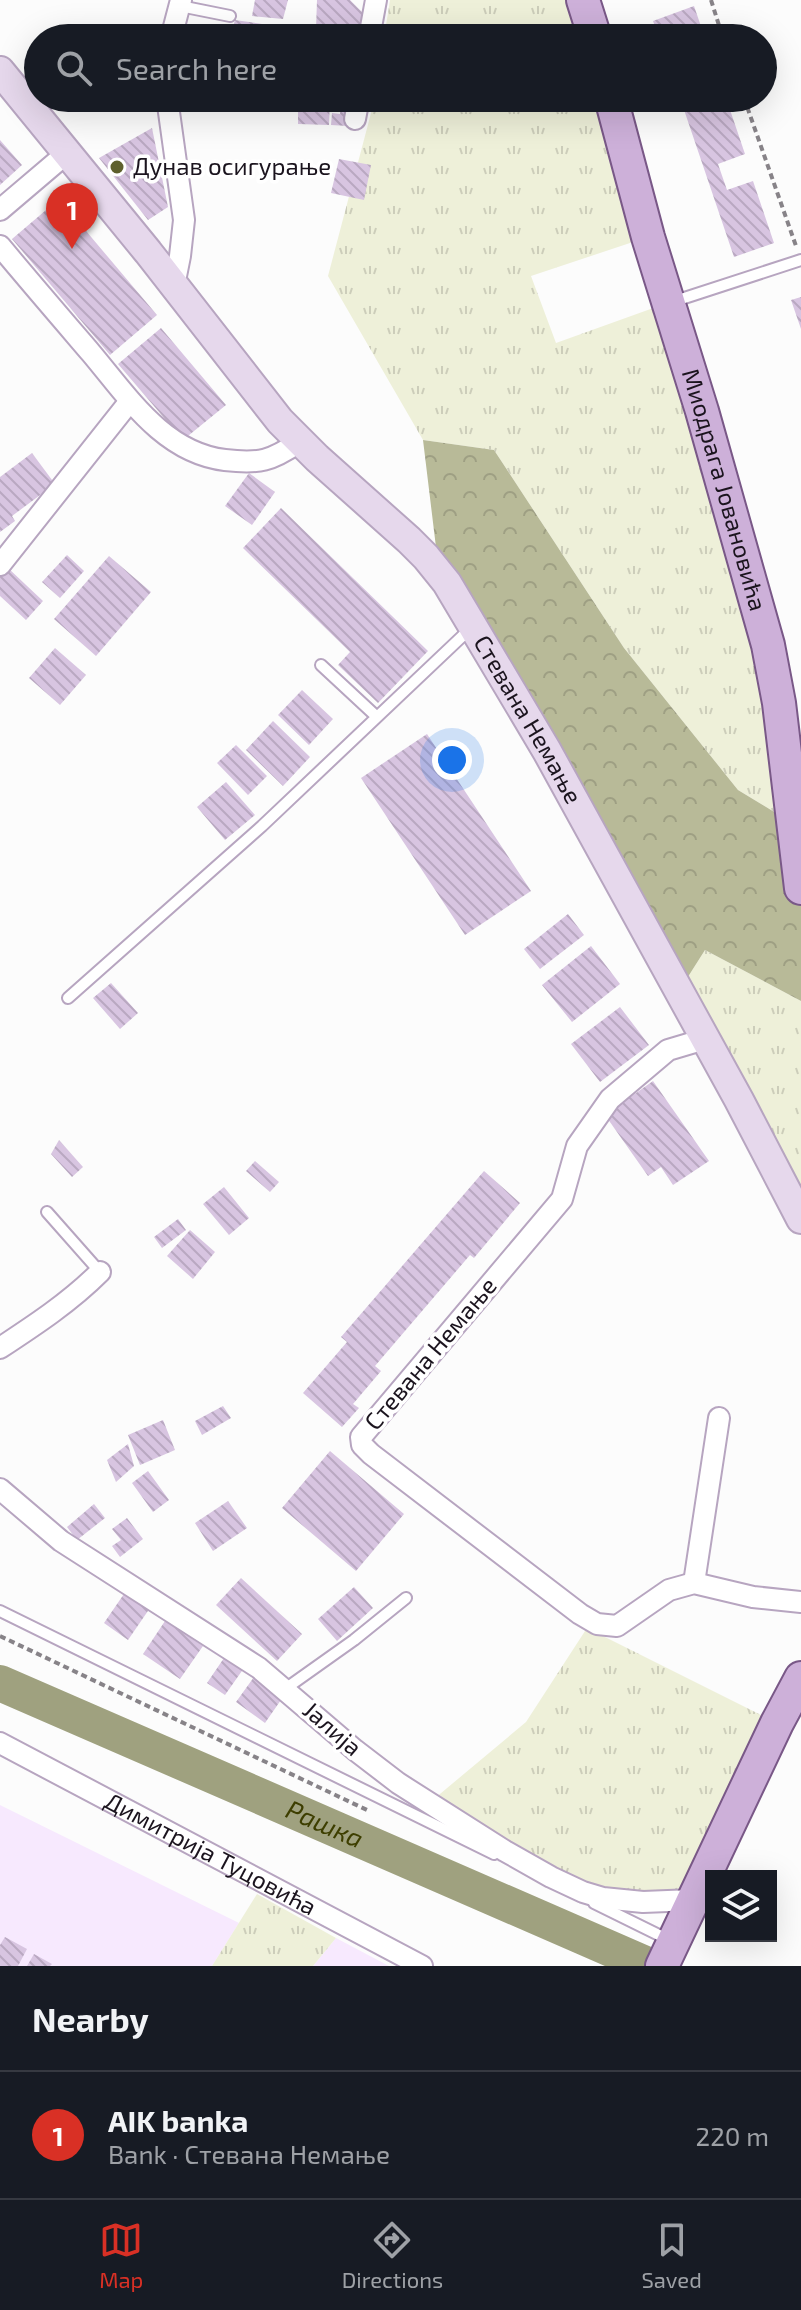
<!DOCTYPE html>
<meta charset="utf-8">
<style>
:root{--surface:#171b24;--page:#242831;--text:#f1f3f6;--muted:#9ea1a6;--line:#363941;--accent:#d93025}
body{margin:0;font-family:"Exo 2",sans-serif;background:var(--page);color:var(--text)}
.controls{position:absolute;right:24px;bottom:24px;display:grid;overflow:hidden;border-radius:0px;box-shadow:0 8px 32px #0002}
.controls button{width:72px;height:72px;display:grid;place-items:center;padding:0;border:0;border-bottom:2px solid var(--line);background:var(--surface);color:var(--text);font:40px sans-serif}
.you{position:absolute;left:452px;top:760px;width:28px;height:28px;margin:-20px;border:6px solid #fff;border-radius:50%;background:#1a73e8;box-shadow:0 0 0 12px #1a73e833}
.badge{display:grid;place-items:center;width:52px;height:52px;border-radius:50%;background:var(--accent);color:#fff;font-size:26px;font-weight:700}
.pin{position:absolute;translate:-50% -66px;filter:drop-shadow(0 2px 4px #0008)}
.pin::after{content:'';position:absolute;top:42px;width:28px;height:24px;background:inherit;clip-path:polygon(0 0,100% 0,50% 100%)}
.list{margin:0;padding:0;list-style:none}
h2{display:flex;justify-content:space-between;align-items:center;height:104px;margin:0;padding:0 32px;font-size:34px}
h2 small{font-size:26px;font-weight:400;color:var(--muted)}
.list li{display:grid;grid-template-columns:52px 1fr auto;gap:24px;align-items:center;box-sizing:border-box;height:128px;padding:0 32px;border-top:2px solid var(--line)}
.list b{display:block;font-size:30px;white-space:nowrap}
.list p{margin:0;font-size:26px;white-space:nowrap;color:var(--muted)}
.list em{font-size:26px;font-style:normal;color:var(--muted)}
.icon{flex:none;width:44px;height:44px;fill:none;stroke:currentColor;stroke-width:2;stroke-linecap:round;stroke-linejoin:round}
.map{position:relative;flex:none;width:801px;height:1966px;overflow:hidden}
.search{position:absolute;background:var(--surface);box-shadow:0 8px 32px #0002;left:24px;right:24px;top:24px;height:88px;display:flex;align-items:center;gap:20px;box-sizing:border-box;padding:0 28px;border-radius:44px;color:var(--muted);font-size:30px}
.sheet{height:232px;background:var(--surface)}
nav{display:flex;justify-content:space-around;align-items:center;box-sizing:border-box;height:112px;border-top:2px solid var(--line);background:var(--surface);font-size:22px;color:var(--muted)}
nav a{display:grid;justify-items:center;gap:4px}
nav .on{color:var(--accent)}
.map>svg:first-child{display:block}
.built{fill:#f7e9fe}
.grass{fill:url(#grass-tufts)}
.forest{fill:url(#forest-crowns)}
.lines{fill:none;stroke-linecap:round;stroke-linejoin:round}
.river{stroke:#9fa17f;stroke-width:36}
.building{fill:url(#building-back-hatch)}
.lane-casing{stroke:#b7a5c0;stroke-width:14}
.street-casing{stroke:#b7a5c0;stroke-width:24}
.secondary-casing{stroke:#b7a5c0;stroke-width:32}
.primary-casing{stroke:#795887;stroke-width:36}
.path{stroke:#878388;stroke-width:4;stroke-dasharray:6 4;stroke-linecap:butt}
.lane{stroke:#fff;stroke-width:10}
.street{stroke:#fff;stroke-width:20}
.secondary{stroke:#e6d8ec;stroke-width:28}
.primary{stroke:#cdb0d9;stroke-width:32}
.poi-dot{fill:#5e602d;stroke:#fff;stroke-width:3}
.labels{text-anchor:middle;stroke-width:7;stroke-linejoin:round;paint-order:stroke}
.poi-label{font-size:24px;fill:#1b141e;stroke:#fff;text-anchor:start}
.street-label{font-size:24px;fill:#1b141e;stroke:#fff}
.water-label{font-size:26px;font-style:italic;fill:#3d3e00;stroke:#fff}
</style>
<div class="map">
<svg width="801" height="1966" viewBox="0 0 801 1966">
<defs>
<pattern id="grass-tufts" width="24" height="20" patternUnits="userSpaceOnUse" patternTransform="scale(2)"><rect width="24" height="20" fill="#eef0d9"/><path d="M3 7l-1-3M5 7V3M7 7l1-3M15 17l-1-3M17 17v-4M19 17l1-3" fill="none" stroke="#cccdba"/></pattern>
<pattern id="forest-crowns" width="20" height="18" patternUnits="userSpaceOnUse" patternTransform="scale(2)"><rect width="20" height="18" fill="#b8ba98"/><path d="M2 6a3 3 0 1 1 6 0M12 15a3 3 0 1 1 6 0" fill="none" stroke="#9e9f83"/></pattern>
<pattern id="building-back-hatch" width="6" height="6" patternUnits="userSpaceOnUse" patternTransform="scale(2)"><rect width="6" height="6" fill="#d8c5e1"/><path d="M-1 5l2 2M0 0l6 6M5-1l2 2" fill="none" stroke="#b9a8c1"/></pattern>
</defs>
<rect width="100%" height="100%" fill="#fcfcfc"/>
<path class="built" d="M0,1805l239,118 -27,43h-212z
M336,1938l53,28h-76z"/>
<path class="grass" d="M390,0h193l12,38h-211z
M375,98h236l37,139 -117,39 25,67 114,-41 62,211 62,311 -56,-34 -114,-142 -130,-198 -71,-10 -95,-164z
M705,950l96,51v218l-122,-228z
M587,1628l190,95 -84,177 -90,-2 -175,-94 98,-82z
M257,1894l79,44 -23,28h-101z"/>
<path class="forest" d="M423,440l71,10 130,198 114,142 56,34 7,64v113l-96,-51 -26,41 -240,-419z"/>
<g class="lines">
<path class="river" id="s1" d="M0,1683l650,283"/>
</g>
<path class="building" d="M255,0h33l-5,19 -31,-3z
M317,0h33l12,12 9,1 -2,15 -10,3v7h-19v-8l-24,-1z
M694,6l11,32h-46l-6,-17z
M235,20l27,4 -4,14h-28z
M680,98h46l19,56 -27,10 9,26 26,-9 21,62 -40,14z
M298,99l32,1 -1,25 -31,-1z
M341,105h8l-1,21 -17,-1 1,-12 8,1z
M152,128l16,79 -20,13 -49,-62z
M0,140l22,25 -22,20z
M339,159l32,6 -7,35 -33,-7z
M59,199l98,116 -47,40 -98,-116z
M801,297v32l-10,-29z
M161,328l65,77 -43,35 -65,-76z
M32,453l23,31 -43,32 3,5 -15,11v-55z
M249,473l26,19 -23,33 -27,-19z
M281,508l147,143 -50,52 -40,-38 12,-13 -107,-104z
M67,555l17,16 -24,27 -18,-16z
M109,556l42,36 -55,64 -42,-37z
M8,568l35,33 -17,19 -26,-24v-19z
M55,648l31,27 -26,30 -31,-27z
M302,690l31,29 -24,26 -31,-30z
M273,721l37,36 -27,29 -37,-36z
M427,734l104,157 -66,44 -104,-157z
M236,745l31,31 -19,19 -31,-32z
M226,782l29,33 -30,25 -28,-33z
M568,914l16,21 -44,34 -16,-20z
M591,946l29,38 -48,38 -30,-37z
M111,983l27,30 -18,16 -27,-31z
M620,1007l29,38 -49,37 -29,-38z
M653,1081l56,80 -36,24 -12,-18 -13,9 -43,-61z
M59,1140l24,27 -11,10 -21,-23z
M255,1161l24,21 -9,10 -24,-21z
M484,1171l36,32 -46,55 -4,-3 -95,111 6,5 -28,33 6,4 -17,19 -39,-34 44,-51 -6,-5z
M224,1187l25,31 -20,17 -26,-31z
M178,1219l8,11 -24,18 -8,-11z
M190,1230l25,22 -22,27 -26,-23z
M223,1406l8,12 -29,17 -7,-14z
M163,1420l12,30 -35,15 -12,-30z
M128,1444l6,22 -18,16 -9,-22z
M330,1451l74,63 -48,57 -74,-63z
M148,1471l21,29 -16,12 -21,-29z
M228,1501l19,27 -34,23 -18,-28z
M94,1504l11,14 -28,22 -10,-13z
M127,1518l16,21 -23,18 -8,-11 9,-6 -9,-11z
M241,1578l61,56 -25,27 -61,-56z
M354,1587l19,21 -36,33 -19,-22z
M126,1591l24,17 -22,32 -24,-17z
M165,1621l38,25 -23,33 -37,-25z
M226,1655l18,13 -19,27 -18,-12z
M254,1677l29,20 -18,26 -29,-21z
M5,1937l22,12 -9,17h-18v-21z
M34,1954l18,10 -2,2h-23z"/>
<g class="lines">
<g class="lane-casing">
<path id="lane" d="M180,6l50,10
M672,302l129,-42
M321,665l56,52
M68,998l194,-172 210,-199
M47,1212l53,60
M0,1611l494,243
M285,1689l69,-49 52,-42
M594,1903l75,37"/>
</g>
<g class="street-casing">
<g id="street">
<path d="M171,38l10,-38"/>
<path d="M369,38l7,-38"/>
<path d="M167,98l17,122 -4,36 -6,30"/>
<path d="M355,119l4,-21"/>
<path d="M0,210l67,-57"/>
<path d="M0,246c30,36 61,72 91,107 37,44 73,100 134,107 35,4 46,1 74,-18"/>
<path d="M0,565l130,-164"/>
<path d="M705,1039l-37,11 -58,49 -33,47 -15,53 -201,238 1,8 9,9 209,160 17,10 20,2 52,-36 25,-7 59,14 48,5"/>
<path d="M0,1348c35,-23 70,-46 100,-76"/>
<path d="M0,1489l61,52 198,127 96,82 43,33 107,68 46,26 32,15 20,6 40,4 50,-2"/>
<path d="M694,1583l25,-165"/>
<path id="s2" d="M0,1743l422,223"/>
</g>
</g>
<g class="secondary-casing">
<g id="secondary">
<path id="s3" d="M0,71l148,181 132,169 37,37 92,82 17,17 21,26 100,168 192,349 62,119"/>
</g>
</g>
<g class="primary-casing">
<g id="primary">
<path d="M583,0l12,38"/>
<path id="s4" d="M611,98l37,139 54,174 66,234 11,58 22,185"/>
<path d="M662,1966l115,-243 24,-45"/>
</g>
</g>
<path class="path" d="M711,0l12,38
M744,98l52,148
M0,1636l367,174"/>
<use href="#lane" class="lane"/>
<use href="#street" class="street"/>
<use href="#secondary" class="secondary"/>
<use href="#primary" class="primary"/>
</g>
<circle class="poi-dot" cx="117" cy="167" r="8"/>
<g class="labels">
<g class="poi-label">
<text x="133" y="175">Дунав осигурање</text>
</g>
<g class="street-label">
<text dy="8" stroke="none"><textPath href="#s4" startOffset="408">Миодрага Јовановића</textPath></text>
<text dy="8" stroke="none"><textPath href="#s3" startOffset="840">Стевана Немање</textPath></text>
<text transform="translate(431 1354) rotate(-50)" y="8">Стевана Немање</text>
<text transform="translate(332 1729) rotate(41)" y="8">Јалија</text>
<text dy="8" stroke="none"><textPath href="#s2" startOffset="238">Димитрија Туцовића</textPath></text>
</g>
<g class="water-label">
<text dy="9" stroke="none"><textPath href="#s1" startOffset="354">Рашка</textPath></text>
</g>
</g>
</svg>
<div class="controls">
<button><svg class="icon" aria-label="layers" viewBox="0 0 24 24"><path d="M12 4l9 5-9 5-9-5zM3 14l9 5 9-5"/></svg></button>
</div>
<div class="you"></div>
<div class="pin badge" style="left:72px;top:249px">1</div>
<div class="search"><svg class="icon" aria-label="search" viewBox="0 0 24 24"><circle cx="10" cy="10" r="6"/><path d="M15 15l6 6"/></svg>Search here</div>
</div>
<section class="sheet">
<h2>Nearby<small></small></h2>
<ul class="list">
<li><span class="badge">1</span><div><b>AIK banka</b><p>Bank · Стевана Немање</p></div><em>220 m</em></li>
</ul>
</section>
<nav>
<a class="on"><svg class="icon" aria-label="map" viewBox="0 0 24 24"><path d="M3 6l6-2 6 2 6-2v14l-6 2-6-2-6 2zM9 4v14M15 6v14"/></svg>Map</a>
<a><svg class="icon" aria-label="directions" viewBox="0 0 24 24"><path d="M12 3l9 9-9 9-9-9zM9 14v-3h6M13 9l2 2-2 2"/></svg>Directions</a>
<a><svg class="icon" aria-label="saved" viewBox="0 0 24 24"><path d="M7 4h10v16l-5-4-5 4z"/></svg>Saved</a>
</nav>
